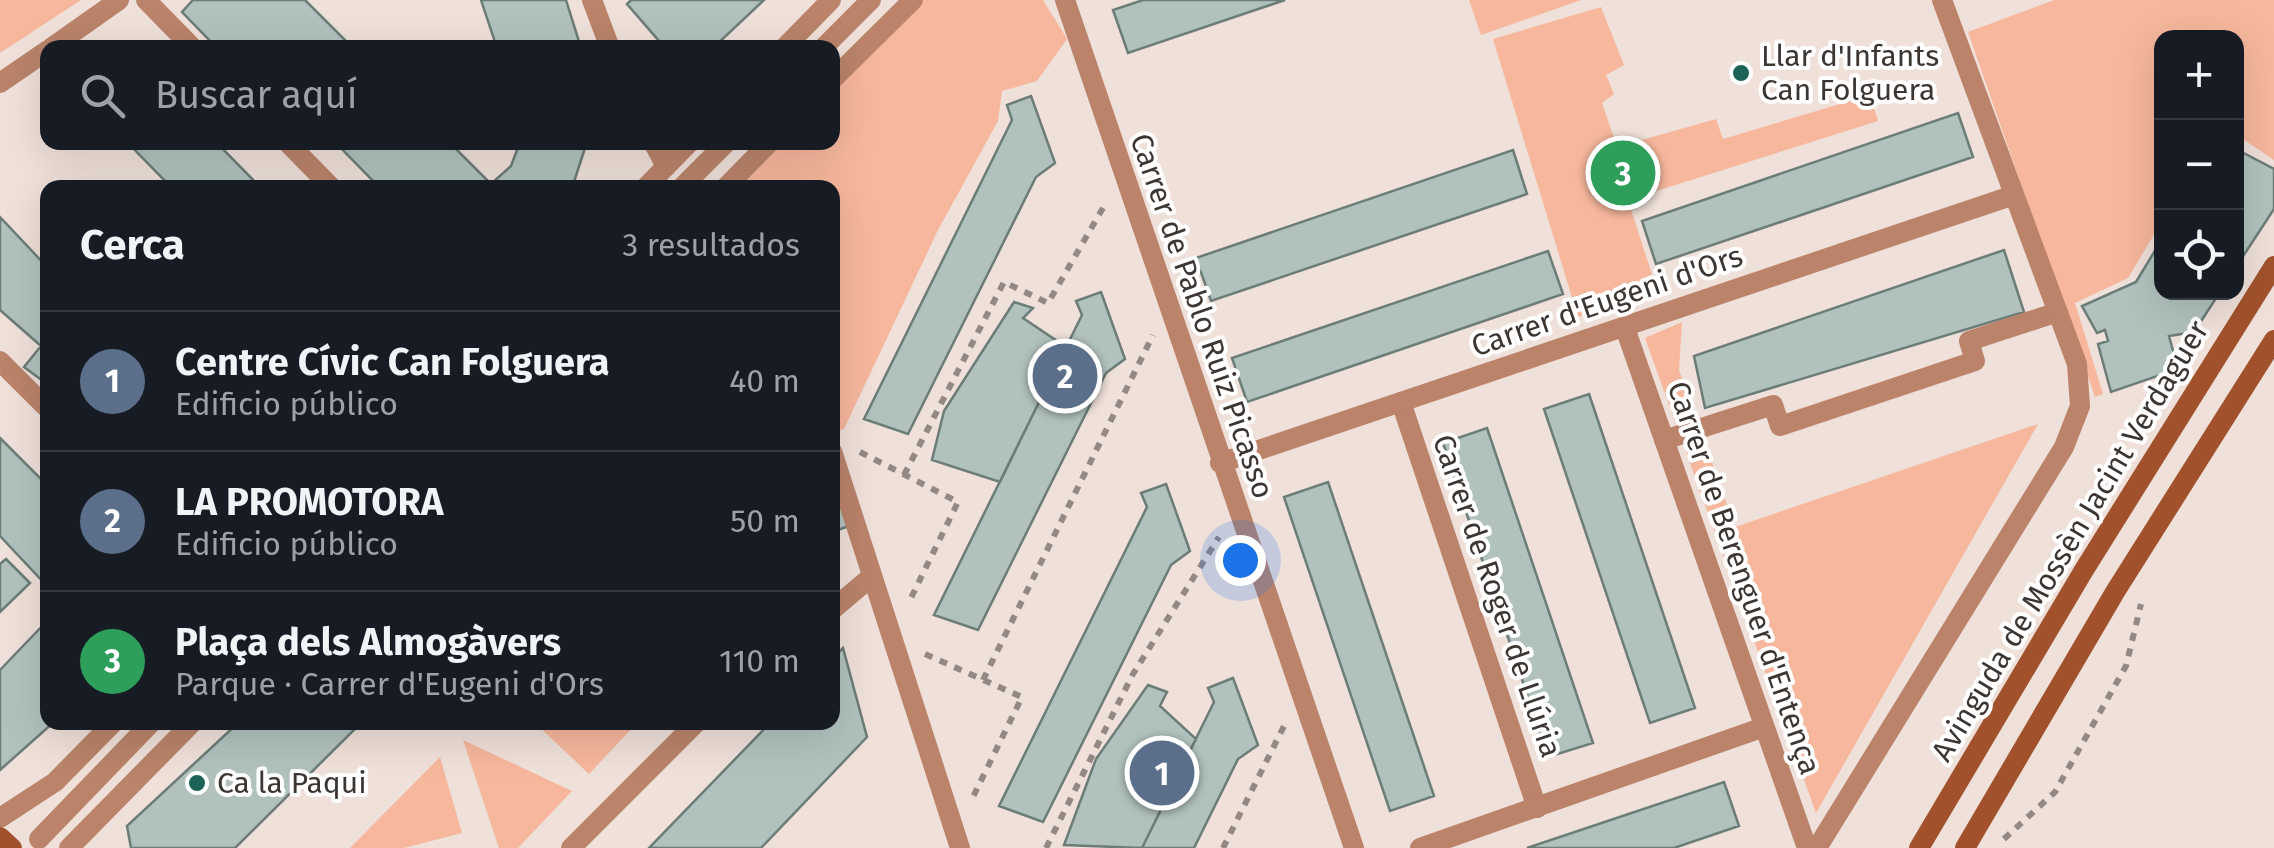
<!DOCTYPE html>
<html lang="es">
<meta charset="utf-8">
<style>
:root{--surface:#171b24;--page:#20242c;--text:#f1f3f6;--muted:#9ea1a6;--line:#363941;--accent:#0b8043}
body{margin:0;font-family:"Fira Sans",sans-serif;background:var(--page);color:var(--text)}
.controls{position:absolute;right:30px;top:30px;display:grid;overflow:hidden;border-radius:20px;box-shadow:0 10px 40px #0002}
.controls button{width:90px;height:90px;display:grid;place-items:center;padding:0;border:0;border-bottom:2px solid var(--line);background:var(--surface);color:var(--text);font:50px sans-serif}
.you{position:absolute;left:1240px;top:560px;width:35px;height:35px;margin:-25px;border:8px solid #fff;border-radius:50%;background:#1a73e8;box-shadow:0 0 0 15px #1a73e833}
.badge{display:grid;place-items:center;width:65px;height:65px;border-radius:50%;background:var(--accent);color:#fff;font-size:32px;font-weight:700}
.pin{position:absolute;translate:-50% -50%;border:5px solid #fff;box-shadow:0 2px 10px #0006}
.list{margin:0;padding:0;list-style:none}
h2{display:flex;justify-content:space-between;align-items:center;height:130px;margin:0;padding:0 40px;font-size:42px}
h2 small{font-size:32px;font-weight:400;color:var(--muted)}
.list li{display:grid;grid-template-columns:65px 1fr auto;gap:30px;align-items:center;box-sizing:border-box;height:140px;padding:0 40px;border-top:2px solid var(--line)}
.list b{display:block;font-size:38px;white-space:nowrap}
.list p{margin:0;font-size:32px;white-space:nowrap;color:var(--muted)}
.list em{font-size:32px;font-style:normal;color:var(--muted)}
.icon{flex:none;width:55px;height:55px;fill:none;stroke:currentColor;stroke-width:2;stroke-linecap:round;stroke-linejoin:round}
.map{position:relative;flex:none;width:2274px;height:848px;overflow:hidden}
.search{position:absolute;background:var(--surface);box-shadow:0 10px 40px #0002;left:40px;top:40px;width:800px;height:110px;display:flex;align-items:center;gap:25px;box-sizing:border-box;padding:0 35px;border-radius:20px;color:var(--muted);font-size:38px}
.panel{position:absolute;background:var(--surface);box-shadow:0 10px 40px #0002;left:40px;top:180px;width:800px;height:550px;border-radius:20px}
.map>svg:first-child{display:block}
.green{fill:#f6b79c}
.building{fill:#b1c2be;stroke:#6c7c78;stroke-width:2.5}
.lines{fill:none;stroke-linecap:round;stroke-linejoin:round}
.path{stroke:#938883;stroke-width:6;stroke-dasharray:8 8;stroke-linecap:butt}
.pedestrian{stroke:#ba836a;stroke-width:20}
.minor{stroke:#ba836a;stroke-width:20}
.secondary{stroke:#a1522c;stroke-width:20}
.poi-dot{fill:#1c6357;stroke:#fff;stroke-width:4}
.labels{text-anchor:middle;stroke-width:8;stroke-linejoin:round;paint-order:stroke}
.poi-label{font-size:30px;fill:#3c3633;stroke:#fff;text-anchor:start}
.street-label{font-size:30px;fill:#3c3633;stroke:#fff}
</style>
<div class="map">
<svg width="2274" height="848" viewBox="0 0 2274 848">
<rect width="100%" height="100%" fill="#efe0d9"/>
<path class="green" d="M0,0h81l-81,53z
M922,0h121l24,39 -30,42 -35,10 -4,30 -60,109 -94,199 -11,4 -1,-245h-93l44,-45 49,-1 1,-50z
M1469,0h112l-100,35z
M2054,0h220v160l-37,-25 -1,-97h-74l-1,185 -33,55 -53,25 28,91 -8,3 -127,-365z
M1601,7l23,58 -18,10 8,19 -12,9 15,44 99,-28 7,20 147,-44 8,26 -250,79 29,90 -79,27 -85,-278z
M1682,322l-3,48 56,157 303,-103 -222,389 -171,-475z
M535,723h102l-48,51z
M463,740l109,51 -54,57h-19z
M440,757l22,76 -58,15h-54z"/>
<path class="building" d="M193,0h112l48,48h-136l-35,-36z
M481,0h85l15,48h-84z
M631,0h133l-51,48h-58l4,-7 -32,-37z
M1143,0h142l-157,53 -15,-43z
M1031,96l24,67 -19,14 -128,257 -44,-15 148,-299 -5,-15z
M1958,113l15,44 -317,107 -14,-43z
M127,142h89l45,46h-89z
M335,142h114l42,42 20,-18 9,-24h67l-15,46h-192z
M2236,149l38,20v40l-38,58z
M1513,150l14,44 -316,107 -15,-43z
M0,217l48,51 -1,116 -23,-17 17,-21 -41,-36z
M2162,239v53h58l-26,40 -25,4 9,33 -67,23 -13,-48 10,-3 -3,-11 -8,3 -15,-27 54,-24z
M2004,250l20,62 -319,96 -11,-52z
M1548,251l15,43 -316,108 -15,-44z
M1101,292l24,67 -19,14 -128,257 -44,-15 148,-300 -6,-14z
M1014,302l19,6 -10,10 43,29 -66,135 -68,-22 12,-49z
M1589,394l106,314 -45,15 -106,-314z
M1487,428l106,315 -45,14 -105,-314z
M0,438l48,48v101l-48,-51z
M832,451l23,73 -23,8z
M1328,482l106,314 -44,15 -106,-314z
M1166,484l24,67 -19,14 -128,257 -44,-16 148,-299 -6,-14z
M6,559l24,24 -30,29v-48z
M48,620v102h6l-54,48v-100z
M843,648l24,89 -106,111h-112l122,-126h61v-63z
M1233,678l25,67 -20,14 -44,89h-52l72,-146 -6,-14z
M1148,685l19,7 -7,14 36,33 -54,109 -78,-3 32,-86z
M239,722h123l-127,126h-104l-4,-22z
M1724,782l15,44 -65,22h-147z"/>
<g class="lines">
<path class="path" d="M860,452l98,50 -49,100
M904,475l100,-193 44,21 59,-102
M925,654l97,43 -49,100
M983,680l170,-345
M2004,839l51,-47 71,-126 15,-62
M1046,848l87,-174 86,-137
M1223,848l62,-124"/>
<path class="pedestrian" d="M592,0l18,48
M823,48l48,-48
M653,142l13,25
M681,188l46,-46
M1401,402l136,406
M1664,440l109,-35 7,21 195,-65 -6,-20 89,-29
M39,839l113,-117"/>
<path class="minor" d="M146,0l47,48
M1065,0l289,848
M51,48l68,-48
M784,48l47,-48
M832,80l81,-80
M0,83l48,-33
M287,142l45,46
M645,188l45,-46
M725,188l45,-46
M1625,328l182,520
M0,361l48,48
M832,451l128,397
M1220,463l794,-268
M832,610l39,-33
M0,818l55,-36 59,-60
M69,848l124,-126
M571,848l126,-126
M1420,848l344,-121
M1817,848l247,-401 16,-41 -3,-42 -135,-364"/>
<path class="secondary" d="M0,837l12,11
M1919,848l165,-278 190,-304
M1965,848l150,-256 159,-252"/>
</g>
<g class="poi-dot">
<circle cx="1741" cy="73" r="10"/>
<circle cx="197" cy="783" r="10"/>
</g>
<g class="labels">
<g class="poi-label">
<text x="1761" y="66">Llar d'Infants<tspan x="1761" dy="34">Can Folguera</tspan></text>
<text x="217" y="793">Ca la Paqui</text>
</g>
<g class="street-label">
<text transform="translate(1607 301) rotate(-19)" y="10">Carrer d'Eugeni d'Ors</text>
<text transform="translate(1202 316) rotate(71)" y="10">Carrer de Pablo Ruiz Picasso</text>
<text transform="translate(2070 541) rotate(-59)" y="10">Avinguda de Mossèn Jacint Verdaguer</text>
<text transform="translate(1744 578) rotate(71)" y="10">Carrer de Berenguer d'Entença</text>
<text transform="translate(1497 596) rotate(71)" y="10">Carrer de Roger de Llúria</text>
</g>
</g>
</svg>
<div class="controls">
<button>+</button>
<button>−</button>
<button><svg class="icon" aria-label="locate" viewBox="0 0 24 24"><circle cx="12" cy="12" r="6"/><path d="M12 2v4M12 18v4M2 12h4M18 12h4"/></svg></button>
</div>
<div class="you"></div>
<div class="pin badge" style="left:1162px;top:773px;background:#5c6f8a">1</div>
<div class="pin badge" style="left:1065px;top:376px;background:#5c6f8a">2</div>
<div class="pin badge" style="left:1623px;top:173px;background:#2e9e5b">3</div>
<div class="search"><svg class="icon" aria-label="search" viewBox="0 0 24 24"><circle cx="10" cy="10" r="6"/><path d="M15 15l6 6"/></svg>Buscar aquí</div>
<section class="panel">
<h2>Cerca<small>3 resultados</small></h2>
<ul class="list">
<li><span class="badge" style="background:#5c6f8a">1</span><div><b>Centre Cívic Can Folguera</b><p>Edificio público</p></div><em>40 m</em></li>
<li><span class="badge" style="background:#5c6f8a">2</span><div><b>LA PROMOTORA</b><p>Edificio público</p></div><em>50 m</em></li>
<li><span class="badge" style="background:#2e9e5b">3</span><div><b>Plaça dels Almogàvers</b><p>Parque · Carrer d'Eugeni d'Ors</p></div><em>110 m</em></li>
</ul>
</section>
</div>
